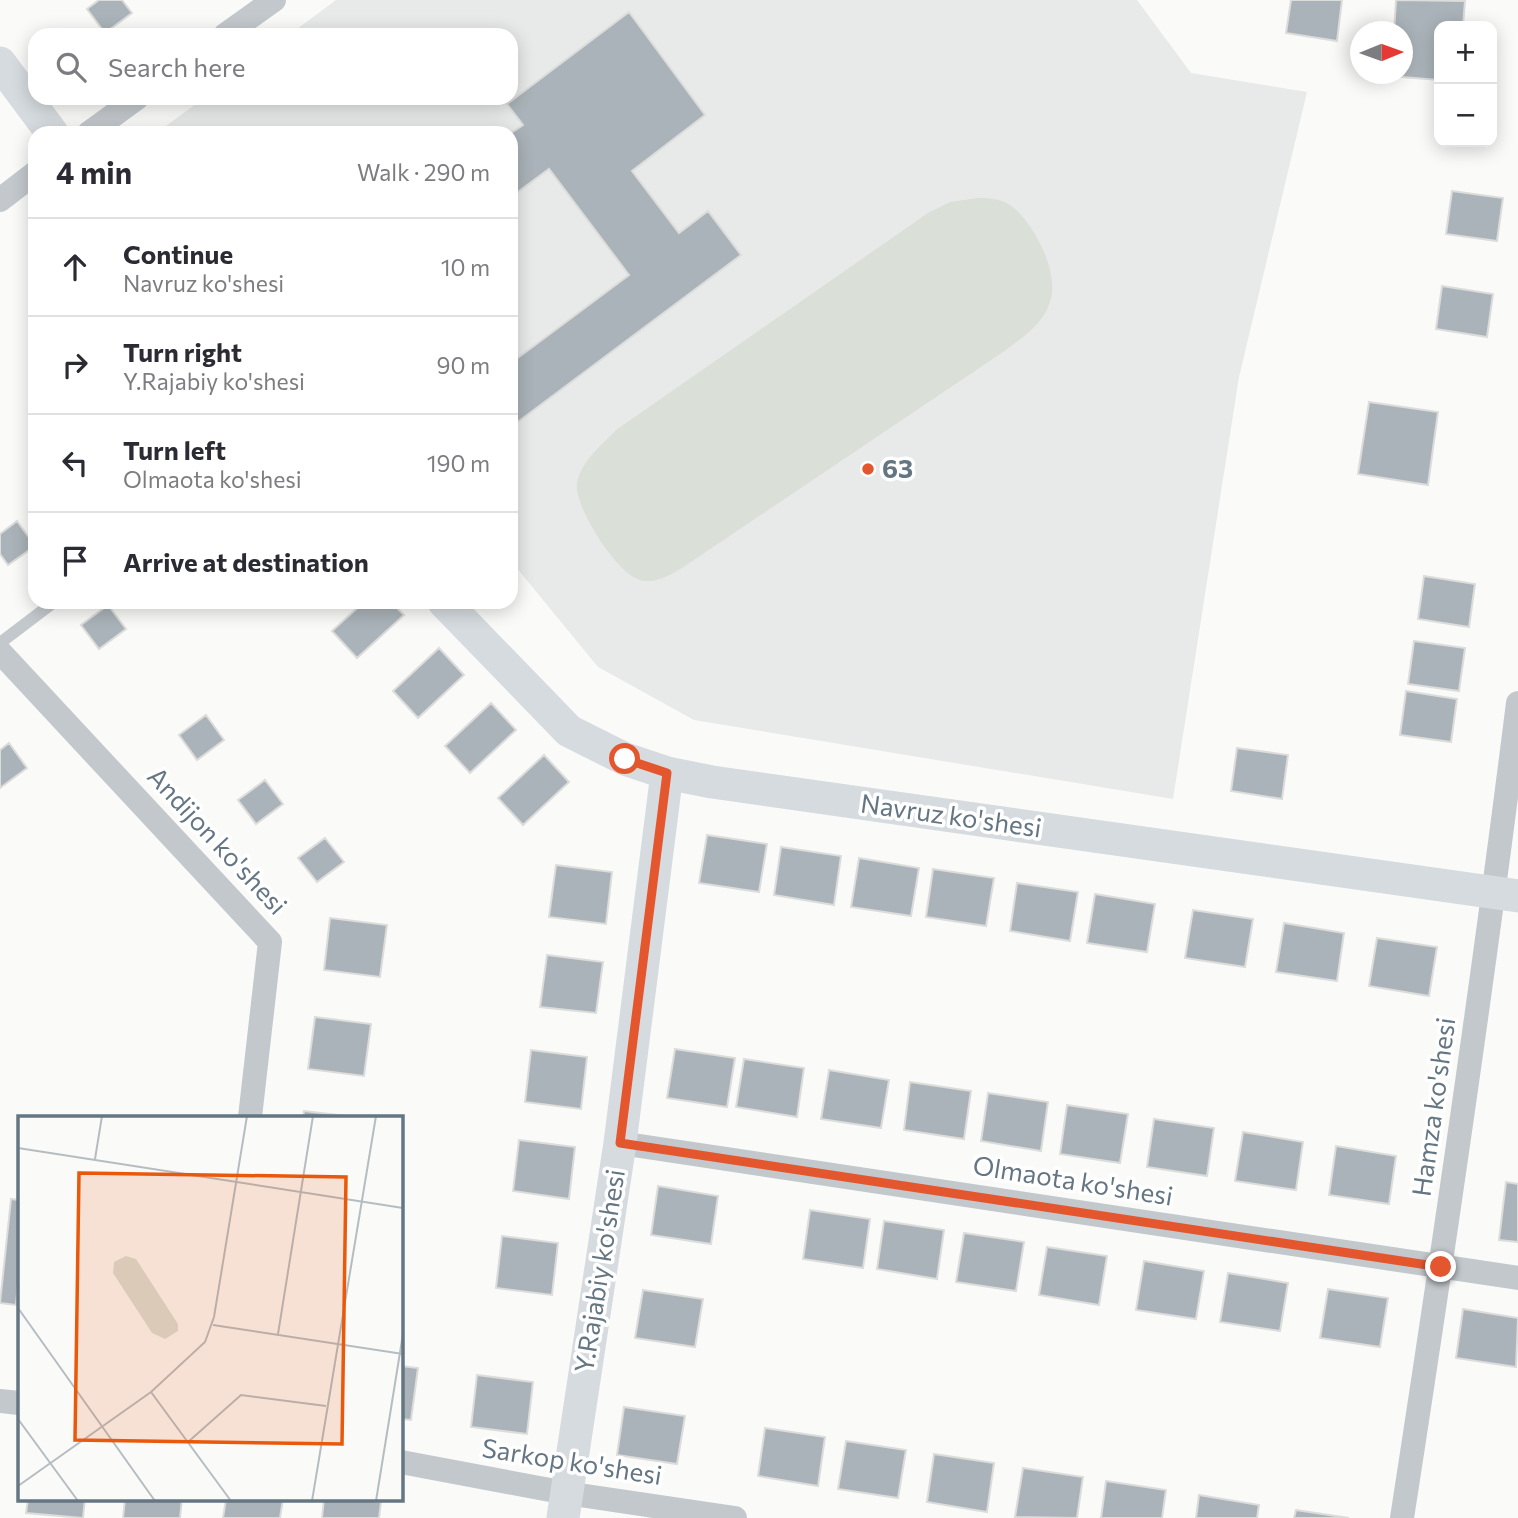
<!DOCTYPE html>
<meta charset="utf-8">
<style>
:root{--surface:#fff;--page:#f7f7f7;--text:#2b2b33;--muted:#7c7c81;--line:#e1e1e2}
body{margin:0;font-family:Commissioner,sans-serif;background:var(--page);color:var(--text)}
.controls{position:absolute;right:21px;top:21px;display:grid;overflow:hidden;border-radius:14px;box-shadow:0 4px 18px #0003}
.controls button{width:63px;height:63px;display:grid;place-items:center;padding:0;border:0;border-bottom:2px solid var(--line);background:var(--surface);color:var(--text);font:35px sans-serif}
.compass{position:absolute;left:1350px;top:21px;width:63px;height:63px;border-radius:50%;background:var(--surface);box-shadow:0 4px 18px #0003;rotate:89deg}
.stop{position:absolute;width:21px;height:21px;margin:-16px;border:5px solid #e4572e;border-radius:50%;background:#fff}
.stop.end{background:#e4572e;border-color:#fff;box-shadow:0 2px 7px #0008}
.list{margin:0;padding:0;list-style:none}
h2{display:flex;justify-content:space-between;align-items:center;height:91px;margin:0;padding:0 28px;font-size:30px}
h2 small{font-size:23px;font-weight:400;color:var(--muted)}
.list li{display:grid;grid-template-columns:46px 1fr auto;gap:21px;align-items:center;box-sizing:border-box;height:98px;padding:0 28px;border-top:2px solid var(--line)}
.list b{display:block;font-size:26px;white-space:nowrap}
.list p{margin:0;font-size:23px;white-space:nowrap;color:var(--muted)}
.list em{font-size:23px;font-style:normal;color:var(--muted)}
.icon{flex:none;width:38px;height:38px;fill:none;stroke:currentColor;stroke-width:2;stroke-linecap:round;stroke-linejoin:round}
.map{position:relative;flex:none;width:1518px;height:1518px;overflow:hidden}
.search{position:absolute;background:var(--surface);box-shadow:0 4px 18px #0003;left:28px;top:28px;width:490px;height:77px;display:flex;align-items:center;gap:18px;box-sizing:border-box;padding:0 24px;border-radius:21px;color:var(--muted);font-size:26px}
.panel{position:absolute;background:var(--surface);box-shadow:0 4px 18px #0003;left:28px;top:126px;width:490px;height:483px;border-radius:21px}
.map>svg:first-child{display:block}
.built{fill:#e8e9e9}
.green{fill:#dadfd7}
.building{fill:#aab3b9;stroke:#dcdcda;stroke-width:2}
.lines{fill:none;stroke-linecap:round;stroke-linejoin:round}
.lane{stroke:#c3c8cc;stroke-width:12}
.street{stroke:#c3c8cc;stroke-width:24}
.secondary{stroke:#d6dbdf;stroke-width:33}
.route{stroke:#e4572e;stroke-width:9}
.poi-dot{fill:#e4572e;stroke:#fff;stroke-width:2.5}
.labels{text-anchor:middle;stroke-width:7;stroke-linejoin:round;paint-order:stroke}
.poi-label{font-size:26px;font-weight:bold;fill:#657683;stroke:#fff;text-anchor:start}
.street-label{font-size:26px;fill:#657683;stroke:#fff}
.inset-road{fill:none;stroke:#b5bdc2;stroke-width:2}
.view{fill:#e8590c;fill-opacity:0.15;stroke:#e8590c;stroke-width:3.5}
.inset-edge{fill:none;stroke:#657683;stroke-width:3.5}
</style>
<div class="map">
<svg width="1518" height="1518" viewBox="0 0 1518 1518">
<rect width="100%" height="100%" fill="#fafaf8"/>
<path class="built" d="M336,0h801l54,73 116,19 -68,285 -66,422 -479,-79 -96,-53 -87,-106v-428l-352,-2 45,-33h307v-63h-222z"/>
<path class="green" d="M978,198c13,0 26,1 36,10 21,18 46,66 36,94 -7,22 -26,34 -44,48l-324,218c-12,7 -27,16 -42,12 -23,-6 -66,-73 -63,-97 4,-22 25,-38 39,-53l312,-217 22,-11z"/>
<path class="building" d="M99,0h23l10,13 -27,20 -18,-24z
M1291,0h51l-5,41 -51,-8z
M1396,0l69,1 -2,25h-24v54l-49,-4 1,-2h11v-42h-8z
M629,12l76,103 -73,56 47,62 29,-22 33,44 -230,172v-64l118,-88 -80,-106 -38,28v-64l12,-8 -16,-21z
M1452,191l51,7 -6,43 -51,-7z
M1442,286l51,8 -6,43 -51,-8z
M1369,402l69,10 -10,73 -70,-11z
M17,521l18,25 -27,19 -8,-11v-20z
M1424,576l51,8 -6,43 -51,-8z
M364,602h27l13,13 -47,43 -25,-27z
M108,605l18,24 -27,20 -18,-24z
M1414,641l51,7 -6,43 -51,-7z
M439,648l25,27 -46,43 -25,-27z
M1406,691l51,8 -6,43 -51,-7z
M491,703l25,27 -46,43 -25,-27z
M206,715l18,25 -27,20 -18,-25z
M9,743l18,25 -27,20v-38z
M1237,748l51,7 -6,44 -51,-8z
M544,755l25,27 -46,43 -25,-27z
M265,780l18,24 -27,20 -18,-24z
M707,835l60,9 -8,48 -60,-9z
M325,838l19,24 -27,20 -19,-24z
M781,847l60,9 -7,49 -60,-10z
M859,858l60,10 -8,48 -60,-9z
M556,865l56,7 -6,52 -57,-7z
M933,869l61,9 -8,48 -60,-9z
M1017,883l61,9 -8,49 -60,-10z
M1095,894l60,10 -8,48 -60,-9z
M1193,910l60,9 -8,48 -60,-9z
M330,918l57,7 -7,52 -56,-7z
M1284,923l60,10 -7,48 -61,-9z
M1377,938l60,9 -8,49 -60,-10z
M547,955l56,7 -7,51 -56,-6z
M315,1017l56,7 -7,52 -56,-7z
M675,1049l60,9 -8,49 -60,-9z
M531,1050l56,7 -6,52 -56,-7z
M744,1059l60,9 -7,49 -61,-10z
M829,1070l60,10 -8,48 -60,-9z
M910,1082l61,9 -7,48 -60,-9z
M988,1093l60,9 -7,49 -60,-10z
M1067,1105l61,9 -8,49 -60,-9z
M304,1111l51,6h-52z
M1154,1119l60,9 -7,48 -60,-9z
M1243,1132l60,10 -7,48 -61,-9z
M519,1140l56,7 -6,52 -56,-8z
M1336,1146l60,10 -7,48 -60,-9z
M1506,1182l12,2v58l-19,-2z
M658,1186l60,10 -7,48 -60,-9z
M11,1199l8,1v73l-3,32 -16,-2z
M810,1210l60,9 -7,49 -60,-9z
M884,1221l60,9 -7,49 -60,-10z
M964,1233l60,9 -8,49 -60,-9z
M502,1236l56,7 -6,52 -56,-7z
M1047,1247l60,9 -8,49 -60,-10z
M1144,1261l60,10 -8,48 -60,-9z
M1228,1273l60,10 -8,48 -60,-9z
M1328,1289l60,9 -8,49 -60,-9z
M643,1290l60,9 -8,48 -60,-9z
M1463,1309l55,9 -2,49 -60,-9z
M401,1366l17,2 -7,52 -10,-1z
M477,1375l56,7 -6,52 -56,-7z
M624,1407l61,9 -8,48 -60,-9z
M765,1428l60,9 -7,49 -60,-10z
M846,1441l60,9 -8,48 -60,-9z
M934,1454l60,9 -7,49 -60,-10z
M1023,1468l60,9 -6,41 -62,-1z
M1106,1481l60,9 -4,28h-61z
M1199,1495l60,10 -2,13h-61z
M28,1499h57l-2,19 -57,-5z
M125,1499h57l-2,19h-57z
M226,1499h57l-3,19h-57z
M324,1499h27l30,3 -2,16h-57z
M1296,1510l53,8h-55z"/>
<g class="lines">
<path class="lane" d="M0,643l54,-41"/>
<path class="street" d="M225,35l49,-35
M89,133l48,-35
M0,200l35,-27
M0,652l270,290 -20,175
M620,1143l898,135
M0,1401l19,2
M401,1462l165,31 169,25
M1402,1518c42,-271 82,-543 116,-815"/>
<path class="secondary" d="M0,63l52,70
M444,602l125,129 56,28 42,14 45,9 806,114
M563,1518l57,-375 47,-370"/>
</g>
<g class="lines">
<path class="route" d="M625,759l42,14 -47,370 821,124"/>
</g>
<circle class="poi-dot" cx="868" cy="469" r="7"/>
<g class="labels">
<g class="poi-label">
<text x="882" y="478">63</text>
</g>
<g class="street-label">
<text transform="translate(951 816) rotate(8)" y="9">Navruz ko'shesi</text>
<text transform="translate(217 841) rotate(47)" y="9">Andijon ko'shesi</text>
<text transform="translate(1434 1107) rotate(-82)" y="9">Hamza ko'shesi</text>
<text transform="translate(1073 1181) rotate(9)" y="9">Olmaota ko'shesi</text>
<text transform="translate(600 1271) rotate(-81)" y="9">Y.Rajabiy ko'shesi</text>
<text transform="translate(572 1462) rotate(9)" y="9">Sarkop ko'shesi</text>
</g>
</g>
<g transform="translate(18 1116)">
<rect width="385" height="385" fill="#fafaf8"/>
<path d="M108,140l10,3 42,65v7l-13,8 -13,-6 -39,-60 1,-11z" fill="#dadfd7"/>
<path class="inset-road" d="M0,32l385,60M77,43l7,-43M0,192l137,193M195,209l190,29M260,218l35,-218M133,276l80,109M0,303l60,82M170,326l53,-47 85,11M0,370l133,-94 54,-50 9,-25 33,-201M294,385l64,-385M358,385l27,-167"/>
<path class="view" d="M61,57l267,4 -4,267 -267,-4z"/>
<rect width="385" height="385" class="inset-edge"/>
</g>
</svg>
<div class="controls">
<button>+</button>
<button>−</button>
</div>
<svg class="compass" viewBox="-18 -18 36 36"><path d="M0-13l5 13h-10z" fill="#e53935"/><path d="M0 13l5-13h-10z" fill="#7c7c81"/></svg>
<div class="stop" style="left:625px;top:759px"></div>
<div class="stop end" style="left:1441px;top:1267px"></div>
<div class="search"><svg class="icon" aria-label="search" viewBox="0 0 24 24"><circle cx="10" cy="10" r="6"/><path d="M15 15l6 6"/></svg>Search here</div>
<section class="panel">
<h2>4 min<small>Walk · 290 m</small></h2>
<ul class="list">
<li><svg class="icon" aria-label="ahead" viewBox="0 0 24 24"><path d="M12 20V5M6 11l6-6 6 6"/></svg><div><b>Continue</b><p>Navruz ko'shesi</p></div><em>10 m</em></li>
<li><svg class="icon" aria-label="right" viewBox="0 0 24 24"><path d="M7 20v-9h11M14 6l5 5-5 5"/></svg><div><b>Turn right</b><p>Y.Rajabiy ko'shesi</p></div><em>90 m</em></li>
<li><svg class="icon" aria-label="left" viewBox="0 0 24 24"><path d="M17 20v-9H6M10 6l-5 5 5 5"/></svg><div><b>Turn left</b><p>Olmaota ko'shesi</p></div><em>190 m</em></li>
<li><svg class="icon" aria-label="arrive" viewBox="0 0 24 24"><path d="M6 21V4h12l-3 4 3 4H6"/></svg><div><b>Arrive at destination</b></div></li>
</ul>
</section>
</div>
